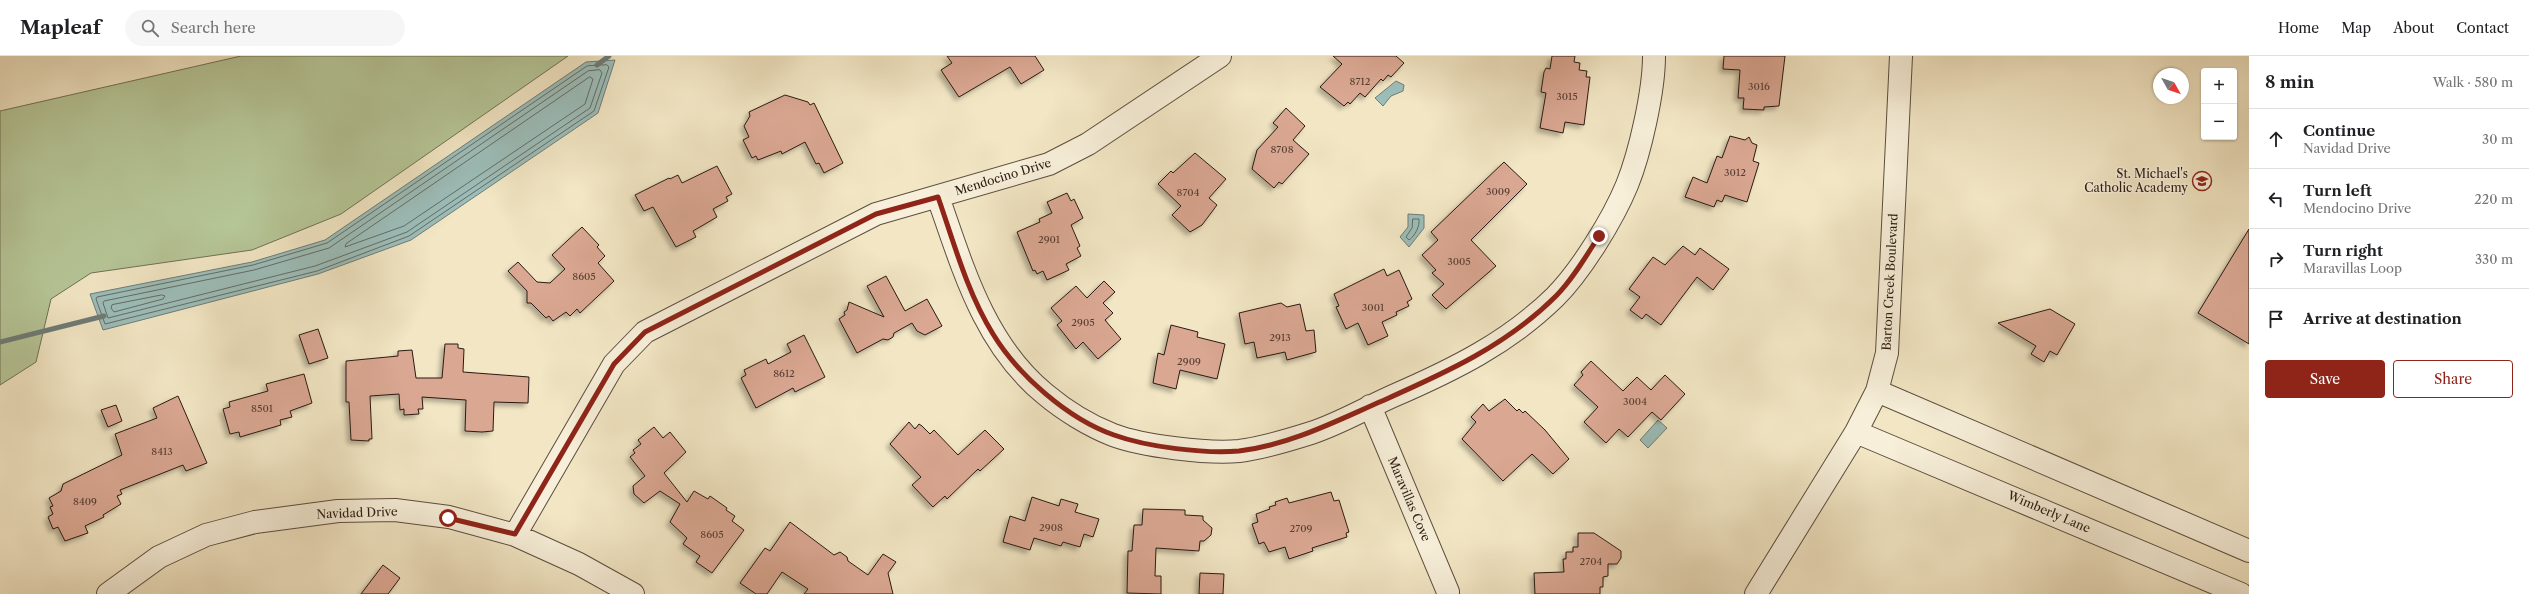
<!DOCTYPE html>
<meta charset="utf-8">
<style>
:root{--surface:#fff;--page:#f6f6f6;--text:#202124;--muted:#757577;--line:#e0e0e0;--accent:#8f2418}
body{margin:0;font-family:"Libre Caslon Text",serif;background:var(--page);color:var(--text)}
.controls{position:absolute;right:12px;top:12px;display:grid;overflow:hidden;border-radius:4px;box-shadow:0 1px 3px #0004}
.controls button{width:36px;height:36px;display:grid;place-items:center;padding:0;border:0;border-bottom:1px solid var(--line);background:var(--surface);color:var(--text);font:20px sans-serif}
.compass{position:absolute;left:2153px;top:12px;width:36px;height:36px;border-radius:50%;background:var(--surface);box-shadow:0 1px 3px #0004;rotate:130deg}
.stop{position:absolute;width:12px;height:12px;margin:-9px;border:3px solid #8f2418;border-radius:50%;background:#fff}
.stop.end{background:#8f2418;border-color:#fff;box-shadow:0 1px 4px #0008}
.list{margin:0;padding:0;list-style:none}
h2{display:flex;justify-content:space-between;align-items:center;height:52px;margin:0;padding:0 16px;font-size:17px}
h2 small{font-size:13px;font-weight:400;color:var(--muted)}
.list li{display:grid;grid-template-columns:26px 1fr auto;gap:12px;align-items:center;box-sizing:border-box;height:60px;padding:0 16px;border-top:1px solid var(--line)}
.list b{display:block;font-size:15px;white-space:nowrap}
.list p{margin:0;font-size:13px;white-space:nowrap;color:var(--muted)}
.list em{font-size:13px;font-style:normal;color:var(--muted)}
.actions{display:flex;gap:8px;padding:12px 16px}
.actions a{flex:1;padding:9px 0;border:1px solid var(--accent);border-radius:4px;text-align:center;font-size:14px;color:var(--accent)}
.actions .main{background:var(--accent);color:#fff}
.icon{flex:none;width:22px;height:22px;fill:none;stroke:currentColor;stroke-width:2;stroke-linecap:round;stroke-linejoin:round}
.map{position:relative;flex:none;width:2249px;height:538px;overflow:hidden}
header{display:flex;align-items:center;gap:24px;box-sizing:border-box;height:56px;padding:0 20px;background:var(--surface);border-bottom:1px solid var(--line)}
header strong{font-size:19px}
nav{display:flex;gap:22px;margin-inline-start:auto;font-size:14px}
.search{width:280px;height:36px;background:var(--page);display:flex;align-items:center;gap:10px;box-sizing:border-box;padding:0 14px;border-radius:22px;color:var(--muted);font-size:15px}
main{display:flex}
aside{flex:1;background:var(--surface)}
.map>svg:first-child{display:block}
.green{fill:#b6c697;stroke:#707054}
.water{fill:#9cbeba;stroke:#6e7c77}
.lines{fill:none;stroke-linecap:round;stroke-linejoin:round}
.shore{stroke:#636c66;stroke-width:1}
.stream{stroke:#6e7c77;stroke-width:5}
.building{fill:#daa792;stroke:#2a1a12;filter:url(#shadow)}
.minor-casing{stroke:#5c4d3e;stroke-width:24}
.minor{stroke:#f7efd9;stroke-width:22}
.route{stroke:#8f2418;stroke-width:5}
.labels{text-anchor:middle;stroke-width:3;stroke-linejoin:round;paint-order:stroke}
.number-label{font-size:10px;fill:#563d32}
.poi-label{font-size:12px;fill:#2a1a12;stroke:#f7efd9;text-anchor:end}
.street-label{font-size:12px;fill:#2a1a12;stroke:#f7efd9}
</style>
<header>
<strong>Mapleaf</strong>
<div class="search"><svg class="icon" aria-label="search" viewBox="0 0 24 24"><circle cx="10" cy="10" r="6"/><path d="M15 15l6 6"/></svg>Search here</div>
<nav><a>Home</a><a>Map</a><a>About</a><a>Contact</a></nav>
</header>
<main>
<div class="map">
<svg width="2249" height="538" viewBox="0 0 2249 538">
<defs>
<filter id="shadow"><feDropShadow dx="-3.5" dy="3.5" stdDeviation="2" flood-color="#0004"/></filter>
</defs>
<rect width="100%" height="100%" fill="#f2e6c4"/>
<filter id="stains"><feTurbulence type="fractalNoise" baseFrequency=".005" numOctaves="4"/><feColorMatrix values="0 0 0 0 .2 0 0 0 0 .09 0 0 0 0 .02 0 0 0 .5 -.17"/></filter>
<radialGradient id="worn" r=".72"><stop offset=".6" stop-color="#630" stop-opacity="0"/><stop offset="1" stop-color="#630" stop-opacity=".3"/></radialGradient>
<path class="green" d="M241,0h327l-227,158 -89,36 -161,23 -40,26 -15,63 -36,23v-274z"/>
<path class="water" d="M615,4l-17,53 -187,127 -93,34 -215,56 -13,-36 162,-32 73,-22 261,-178z
M1396,25l8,4 -1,6 -12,5 -8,10 -8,-8z
M1408,158l16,1v13l-15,19 -9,-10 8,-10z
M1658,364l9,8 -19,20 -8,-8z"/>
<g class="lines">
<path class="shore" d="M607,9l2,2 -15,44 -185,125 -92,35 -212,53 -9,-25 1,-2 156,-32 74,-22 260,-177z
M600,14l2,3 -12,35 -183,124 -92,34 -207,52 -5,-15 1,-2 150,-31 75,-22 259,-177z
M590,21l3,2 -8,25 -181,122 -59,21 1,-3z
M1413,163h6c1,7 -4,17 -10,21l-3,-3 6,-9z
M162,239l3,1 -2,3 -49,13 -3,-4 1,-3z"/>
<path class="stream" d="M597,9l12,-9
M0,286l104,-26"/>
</g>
<path class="building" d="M947,0h88l9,14 -23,14 -11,-17 -51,30 -18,-27 11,-7z
M1333,0h63l8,7 -13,14 -3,-2 -5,6 -2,-2 -16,18 -5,-4 -10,11 -2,-2 -4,4 -24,-19 22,-23z
M1552,0h23l-1,6 6,1 -1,7 8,1 -1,6h4l-6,48 -19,-3 -2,11 -23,-5 6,-35 -5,-1 3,-20 2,-4 4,1z
M1724,0h61l-6,50 -15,1v3l-21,-1 1,-11h-6l2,-28 -17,-1z
M785,39l23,7 2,3 4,-2 29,60 -19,10 -5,-10 -3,1 -11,-22 -23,12 -1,-3 -23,9 -2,-4 -4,2 -9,-18 6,-3 -5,-11 6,-10 -1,-4z
M1286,52l19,18 -12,14 16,14 -27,30 -3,-2 -5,6 -22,-19 5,-19 21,-23 -5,-4z
M1730,80l15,4 4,-3 3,6 5,2 -4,16 6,2 -12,39 -22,-7 -3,7 -5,-2 -3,7 -29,-10 8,-20 14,6 10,-27 5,2z
M1195,97l31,26 -17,19 8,7 -15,20 -12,7 -18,-17 9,-9 -23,-22 13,-13 2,2z
M1504,106l23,22 -56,56 25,26 -50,43 -14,-14 12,-11 -12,-11 4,-3 -14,-15 16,-15 -7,-8z
M717,110l15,28 -6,3 2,4 -15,8 4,8 -24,14 3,6 -20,10 -23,-40 -9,4 -9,-16 34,-17 1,1 8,-4 4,8z
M1067,137l4,8 3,-2 9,19 -12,7 9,21 -3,2 4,8 -15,8 3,6 -22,10 -4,-9 -6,3 -2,-4 -2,1 -16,-39 23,-10 -1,-3 13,-6 -5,-11z
M582,171l17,18 -2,2 8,9 -7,7 16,18 -34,32 -3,-4 -7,7 -4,-4 -13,9 -4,-5 -3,2 -15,-15h-4v-12l-19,-20 10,-9 19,20 13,1 15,-14 -13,-14z
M2249,173v115l-51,-31z
M1683,190l12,9 5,-7 29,21 -16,21 -16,-13 -36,48 -15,-11 -4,5 -12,-9 10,-13 -11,-8 24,-32 12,8z
M1384,213l3,7 12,-6 13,29 -5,3 2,4 -13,6 1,3 -15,7 6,14 -20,9 -10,-22 -12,6 -10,-22 3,-1 -5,-12z
M886,220l19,35 22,-12 15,27 -17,9 -8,-4 -5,-8 -18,10 -1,4 -5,3 -5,-1 -26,14 -18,-34 6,-4 -1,-3 3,-2 2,-8 35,15 -17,-31z
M1104,225l11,11 -12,11 10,10 -8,7 16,19 -23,20 -15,-17 -7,7 -19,-24 5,-4 -11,-13 25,-22 11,12z
M1281,247l6,4 13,-3 6,27 8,-1 2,22 -29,8 -2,-8 -28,6 -3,-16 -9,2 -6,-31z
M2050,253l25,15 -18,31 -7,-4 -6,11 -13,-8 5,-8 -38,-23z
M1171,269l27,7 -1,5 28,7 -8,35 -37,-9 -4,19 -23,-6 5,-30 6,2z
M318,273l10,29 -19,6 -10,-29z
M804,279l21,42 -30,15 -2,-4 -37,20 -15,-30 5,-3 -2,-5 22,-11 2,5 23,-12 -4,-8z
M445,288h13v4l6,1 -1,23 66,5 -1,26 -34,-1 -1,29 -11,1 -17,-1 1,-31 -44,-3 1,12h-5l1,5 -15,1v-6l-4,1 -1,-16 -29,2 2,43h-3v2l-18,-1 -2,-38h-3v-41l52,-5v-5l14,-1 4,28h26z
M1591,305l32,30 14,-14 14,13 14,-15 20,19 -24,26 -9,-8 -24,25 -9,-8 -13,14 -22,-21 14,-15 -24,-22 9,-10 -2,-3z
M304,318l8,29 -22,8 2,6 -12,3 1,5 -41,12 -1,-5 -9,2 -7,-25 7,-2 -1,-5 39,-11 -2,-7z
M178,340l29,67 -21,8 -3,-6 -63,25 2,4 -5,2 4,8 -18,11 1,2 -19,9 3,7 -23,8 -7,-14 -5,2 -5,-12 5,-3 -3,-7 3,-1 -4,-8 12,-7 2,-7 59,-29 -7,-21 42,-16 -4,-10z
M1505,343l12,12 2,-2 4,4 2,-2 20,19 24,29 -16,15 -21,-20 -29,27 -41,-42 14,-17 -5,-5 12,-13 6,7z
M116,349l6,16 -14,6 -7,-17z
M909,366l6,7 4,-5 3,2 8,8 4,-4 24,25 27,-25 19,19 -24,22 -2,-2 -31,30 -2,-3 -12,11 -21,-22 9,-8 -31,-33z
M654,371l9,11 7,-6 16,20 -22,21 23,29 7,-11 14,8 2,-3 17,12 -1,2 9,6 -3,5 12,9 -32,43 -16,-11 4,-6 -17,-12 4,-6 -17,-16 10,-18 -20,-13 -16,12 -10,-9 -1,-8 12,-10 -15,-19 5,-4 -2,-3 8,-6 -3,-4z
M1331,436l3,9 5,-1 10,32 -3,1 1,4 -35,11 1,3 -24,8 -4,-12 -16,5 -5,-10 -5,2 -7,-20 6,-2 -2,-8 14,-5 -1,-2 7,-2 -1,-3 12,-4 2,5z
M1032,441l27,9 2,-7 17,5 -3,8 24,7 -6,18 -9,-3 -4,13 -17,-5 -2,4 -27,-8 -4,12 -27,-8 7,-26 15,5z
M1143,453l42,1v5l18,1v4l9,8 -1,7 -7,6h-4l-1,10 -43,-3 -1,28h6v18l-34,-1 1,-42h4l2,-26h8z
M790,466l44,33 6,-3 7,5 1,4 20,14 15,-21 13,8 -8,11 5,21h-89l4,-5 -26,-17 -15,22h-11l-16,-11 25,-35 5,3z
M1578,477h16l27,18v7l-4,6h-9v12l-5,1v10h-3v7h-65l-1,-21 30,-1 -1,-13h3v-7h7v-5h5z
M383,509l17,13 -12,16h-27z
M1200,517l24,1 -1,20h-24z"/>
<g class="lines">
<g class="minor-casing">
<path id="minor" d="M938,141c25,71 46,147 107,197 19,16 45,32 68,41 29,11 95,19 126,16 24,-3 50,-11 72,-18 28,-9 55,-25 82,-37 60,-26 115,-53 162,-99 26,-26 58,-78 72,-112 13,-32 27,-94 27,-129
M1877,335l372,160
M1370,350l78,186
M1856,376l385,162
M515,479l99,-171 31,-32 231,-118 173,-50 39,-20 132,-88
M108,538l51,-37 47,-22 49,-13 83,-11 57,-1 54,7 66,18 64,29 54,30
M1756,538l100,-162 21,-41 10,-38 14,-297"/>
</g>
<use href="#minor" class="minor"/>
</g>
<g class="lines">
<path class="route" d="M448,462l67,16 99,-170 31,-32 231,-118 62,-17c16,46 29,95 55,137 25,41 75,85 121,101 33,12 91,19 125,16 51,-6 97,-30 143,-50 63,-28 124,-55 174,-105 17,-17 30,-40 43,-60"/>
</g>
<defs>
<g id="school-ring" transform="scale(1)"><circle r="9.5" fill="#f7efd9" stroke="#8f2418" stroke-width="1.5"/><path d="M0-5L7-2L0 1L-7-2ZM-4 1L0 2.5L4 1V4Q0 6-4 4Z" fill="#8f2418"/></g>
</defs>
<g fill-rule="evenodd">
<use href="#school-ring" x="2202" y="125"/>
</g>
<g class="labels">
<g class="number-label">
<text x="1360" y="29">8712</text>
<text x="1759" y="34">3016</text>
<text x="1567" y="44">3015</text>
<text x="1282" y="97">8708</text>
<text x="1735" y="120">3012</text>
<text x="1498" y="139">3009</text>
<text x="1188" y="140">8704</text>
<text x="1049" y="187">2901</text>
<text x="1459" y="209">3005</text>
<text x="584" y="224">8605</text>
<text x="1373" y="255">3001</text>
<text x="1083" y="270">2905</text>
<text x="1280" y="285">2913</text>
<text x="1189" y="309">2909</text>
<text x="784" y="321">8612</text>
<text x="1635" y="349">3004</text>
<text x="262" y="356">8501</text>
<text x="162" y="399">8413</text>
<text x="85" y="449">8409</text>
<text x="1051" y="475">2908</text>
<text x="1301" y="476">2709</text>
<text x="712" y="482">8605</text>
<text x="1591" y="509">2704</text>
</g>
<g class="poi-label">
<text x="2188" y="122">St. Michael's<tspan x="2188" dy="14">Catholic Academy</tspan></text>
</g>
<g class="street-label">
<text transform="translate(1003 121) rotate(-17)" y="4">Mendocino Drive</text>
<text transform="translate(1890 226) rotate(-87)" y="4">Barton Creek Boulevard</text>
<text transform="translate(1409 443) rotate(67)" y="4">Maravillas Cove</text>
<text transform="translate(2049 456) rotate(23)" y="4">Wimberly Lane</text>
<text transform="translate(357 457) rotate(-2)" y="4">Navidad Drive</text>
</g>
</g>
<rect width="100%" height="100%" filter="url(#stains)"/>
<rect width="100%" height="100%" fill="url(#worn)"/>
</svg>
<div class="controls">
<button>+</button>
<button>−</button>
</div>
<svg class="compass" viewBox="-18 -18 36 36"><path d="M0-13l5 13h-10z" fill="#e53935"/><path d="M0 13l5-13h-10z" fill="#757577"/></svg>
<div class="stop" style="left:448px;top:462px"></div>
<div class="stop end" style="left:1599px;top:180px"></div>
</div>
<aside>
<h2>8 min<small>Walk · 580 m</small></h2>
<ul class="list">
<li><svg class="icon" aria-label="ahead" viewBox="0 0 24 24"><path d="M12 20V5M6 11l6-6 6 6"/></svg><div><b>Continue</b><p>Navidad Drive</p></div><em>30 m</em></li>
<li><svg class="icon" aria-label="left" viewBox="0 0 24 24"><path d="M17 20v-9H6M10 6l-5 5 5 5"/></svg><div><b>Turn left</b><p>Mendocino Drive</p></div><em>220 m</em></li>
<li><svg class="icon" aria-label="right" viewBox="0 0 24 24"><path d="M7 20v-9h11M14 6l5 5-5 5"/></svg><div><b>Turn right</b><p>Maravillas Loop</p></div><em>330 m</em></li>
<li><svg class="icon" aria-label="arrive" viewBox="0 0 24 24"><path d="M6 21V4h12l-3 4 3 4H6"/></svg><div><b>Arrive at destination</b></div></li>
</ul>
<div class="actions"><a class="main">Save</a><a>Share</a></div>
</aside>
</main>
